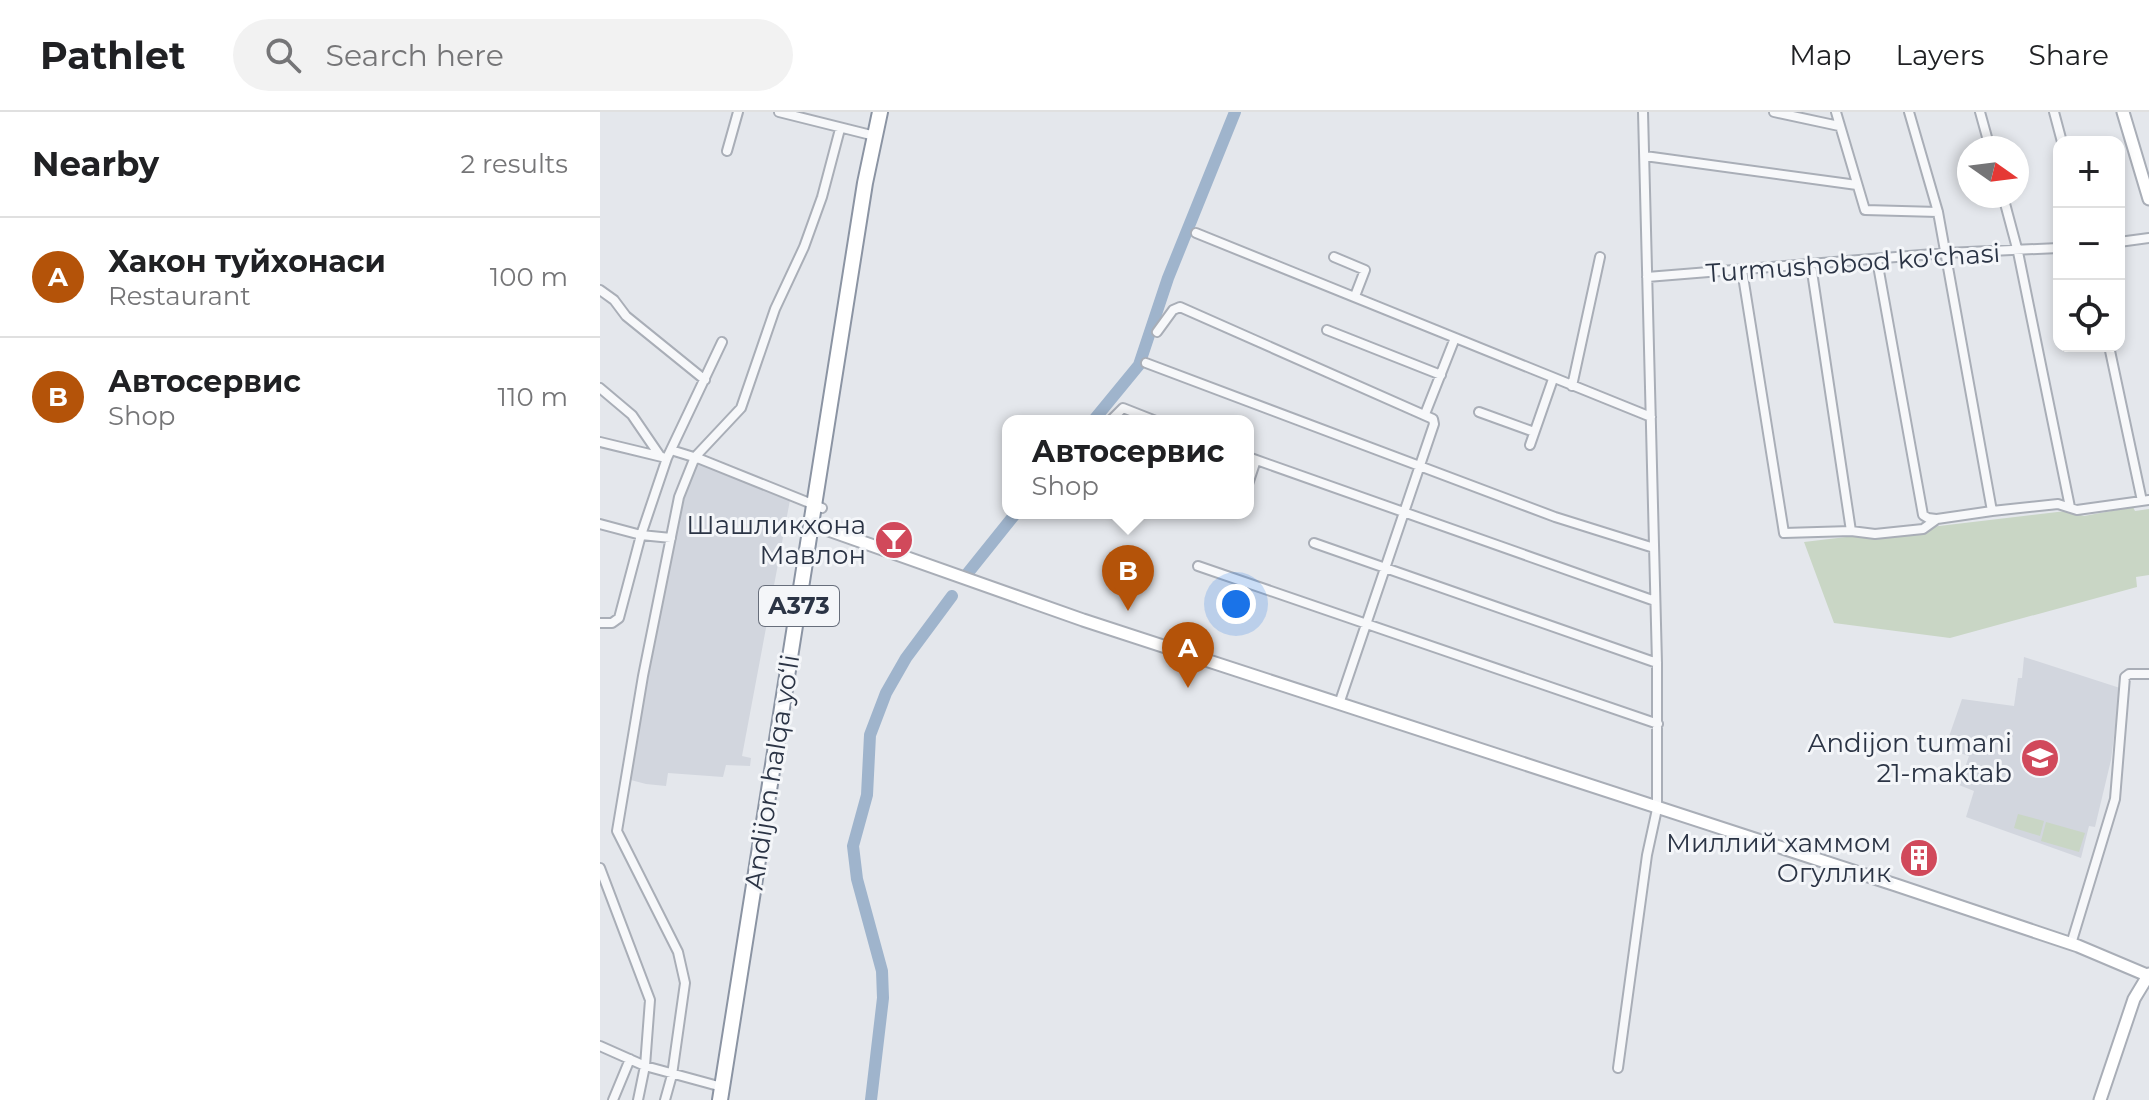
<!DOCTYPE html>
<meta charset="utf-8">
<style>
:root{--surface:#fff;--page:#f2f2f2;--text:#202124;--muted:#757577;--line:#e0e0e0;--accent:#b45309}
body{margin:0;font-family:Montserrat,sans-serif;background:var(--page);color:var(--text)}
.controls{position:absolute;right:24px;top:24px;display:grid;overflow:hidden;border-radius:16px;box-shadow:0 4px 12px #0003}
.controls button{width:72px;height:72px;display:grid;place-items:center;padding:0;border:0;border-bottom:2px solid var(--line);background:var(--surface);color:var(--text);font:40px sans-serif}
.compass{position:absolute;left:1357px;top:24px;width:72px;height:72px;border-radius:50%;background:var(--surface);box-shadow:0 4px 12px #0003;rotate:104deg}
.you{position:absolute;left:636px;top:492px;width:28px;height:28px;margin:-20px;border:6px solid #fff;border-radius:50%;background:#1a73e8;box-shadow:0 0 0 12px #1a73e833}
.badge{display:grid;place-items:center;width:52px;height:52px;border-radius:50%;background:var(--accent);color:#fff;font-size:26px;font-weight:700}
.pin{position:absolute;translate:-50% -66px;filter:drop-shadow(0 2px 4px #0008)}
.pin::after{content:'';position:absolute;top:42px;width:28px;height:24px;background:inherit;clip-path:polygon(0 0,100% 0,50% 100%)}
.popup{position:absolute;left:402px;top:303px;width:252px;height:104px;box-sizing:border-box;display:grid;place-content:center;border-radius:16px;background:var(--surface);filter:drop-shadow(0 2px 6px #0005);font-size:26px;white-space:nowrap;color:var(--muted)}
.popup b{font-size:30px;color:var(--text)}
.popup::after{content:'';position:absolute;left:50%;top:100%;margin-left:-16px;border:16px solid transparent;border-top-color:var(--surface)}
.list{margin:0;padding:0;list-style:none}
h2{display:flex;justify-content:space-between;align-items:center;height:104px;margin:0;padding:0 32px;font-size:34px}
h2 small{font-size:26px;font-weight:400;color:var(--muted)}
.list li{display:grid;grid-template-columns:52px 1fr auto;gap:24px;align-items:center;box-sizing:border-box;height:120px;padding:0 32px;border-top:2px solid var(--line)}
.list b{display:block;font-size:30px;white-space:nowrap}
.list p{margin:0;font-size:26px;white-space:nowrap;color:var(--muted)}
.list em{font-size:26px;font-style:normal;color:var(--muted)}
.icon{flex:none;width:44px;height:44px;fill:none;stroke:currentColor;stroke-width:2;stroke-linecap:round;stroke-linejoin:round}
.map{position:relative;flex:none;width:1549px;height:988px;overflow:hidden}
header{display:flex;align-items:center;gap:48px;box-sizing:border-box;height:112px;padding:0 40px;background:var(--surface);border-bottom:2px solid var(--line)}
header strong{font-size:38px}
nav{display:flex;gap:44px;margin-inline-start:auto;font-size:28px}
.search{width:560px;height:72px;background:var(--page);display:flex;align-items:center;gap:20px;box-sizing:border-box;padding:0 28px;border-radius:44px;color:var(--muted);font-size:30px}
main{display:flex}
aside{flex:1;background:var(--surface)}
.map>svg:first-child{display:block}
.built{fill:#d2d6de}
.green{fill:#c9d6c5}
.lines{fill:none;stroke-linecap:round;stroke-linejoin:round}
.river{stroke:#9fb4cc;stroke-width:12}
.street-casing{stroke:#a9aeb7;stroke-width:12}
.secondary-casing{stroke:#a9aeb7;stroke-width:15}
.highway-casing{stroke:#8b94a3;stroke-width:18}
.street{stroke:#f7f8fa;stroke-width:8}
.secondary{stroke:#fff;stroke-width:11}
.highway{stroke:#fff;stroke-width:14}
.labels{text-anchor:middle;stroke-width:6;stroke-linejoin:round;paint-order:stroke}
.shield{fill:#f4f6f9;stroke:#676e7b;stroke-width:2}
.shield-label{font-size:24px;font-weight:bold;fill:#2b3445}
.street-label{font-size:26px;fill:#2b3445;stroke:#f4f6f9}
.poi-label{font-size:26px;fill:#2b3445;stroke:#f4f6f9;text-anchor:end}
</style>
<header>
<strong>Pathlet</strong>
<div class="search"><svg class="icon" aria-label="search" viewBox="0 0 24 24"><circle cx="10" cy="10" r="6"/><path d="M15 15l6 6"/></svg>Search here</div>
<nav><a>Map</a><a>Layers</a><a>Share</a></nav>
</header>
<main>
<aside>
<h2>Nearby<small>2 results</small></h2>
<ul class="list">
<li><span class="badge">A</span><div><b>Хакон туйхонаси</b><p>Restaurant</p></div><em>100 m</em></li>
<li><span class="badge">B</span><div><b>Автосервис</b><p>Shop</p></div><em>110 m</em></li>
</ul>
</aside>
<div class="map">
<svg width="1549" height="988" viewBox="0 0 1549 988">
<rect width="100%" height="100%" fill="#e4e7ec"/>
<path class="built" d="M99,350l91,38 -48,256 9,2 -1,8 -24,-1 -3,12 -55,-4 -2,13 -20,-2 -19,-5 51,-273 17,-43z
M1424,545l96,31 -9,72 -16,67 -6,-1 -8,32 -115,-41 8,-26 -15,-6 10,-29 -24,-8 17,-49 52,7 4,-28h4z"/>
<path class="green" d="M1533,395l2,4 14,-2v66l-13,2 1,10 -187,51 -116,-15 -30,-81 262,-31 18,5z
M1418,702l26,7 -4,15 -26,-8z
M1446,710l39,11 -6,19 -38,-11z"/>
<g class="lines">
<path class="river" d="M493,309l46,-56 29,-87 67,-166
M367,462l49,-61
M271,988l12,-102 -1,-27 -25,-92 -4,-33 14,-51 3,-60 16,-42 20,-35 46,-62"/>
<g class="street-casing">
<path id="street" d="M179,0l96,24
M1174,0l65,14
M1236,0l29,98 73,2
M1309,0l29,100 54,299
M1380,0l10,36
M1454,0l8,30
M127,39l11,-39
M1045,44l212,29
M1403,84l15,56 52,255
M596,121l455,184
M1519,130l30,-4
M734,145l31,13 -10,26
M1277,148l46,255 5,3 8,1
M1211,153l40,266
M1142,158l42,263 67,-2 24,3 48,-5 14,-10 55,-8 66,-7 19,6 72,-10
M1047,165l299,-24 113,-5
M0,178l14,10 12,16 79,64
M727,218l114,45
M557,220l16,-22 7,-3 253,112 1,5 -95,280
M1509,234l33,155
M546,251l409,154 99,31
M972,274l28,-129
M0,276l32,27 28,41
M879,300l55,20
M825,302l30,-76
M510,309l13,-13 33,13
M0,330l62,15
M930,333l23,-66
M71,338l29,9 122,49
M648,345l407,144
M648,372l8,-24
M0,412l41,11 30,3
M714,431l343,120
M598,454l460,158
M0,511h12l7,-5 22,-83 26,-77 55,-116
M0,756l50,132 -5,66 -7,34
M1471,832l44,-145 10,-122 4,-3h20
M0,934l45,20 77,21
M1018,956l29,-213 10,-46v-146l-14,-551
M13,988l17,-41
M65,988l7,-25 13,-92 -7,-31 -61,-121 26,-155 36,-179 16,-40 46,-49 34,-99 29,-62 18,-50 18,-68"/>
</g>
<g class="secondary-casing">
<path id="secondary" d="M1523,0l26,87
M211,415h9l263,93 813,265 182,61 71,30
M1500,988l34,-101 15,-25"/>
</g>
<g class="highway-casing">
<path id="highway" d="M120,988l145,-917 15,-71"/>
</g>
<use href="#street" class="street"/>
<use href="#secondary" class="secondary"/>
<use href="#highway" class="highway"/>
</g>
<defs>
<g id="bar-disc" transform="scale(2)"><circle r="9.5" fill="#d1495b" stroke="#f4f6f9"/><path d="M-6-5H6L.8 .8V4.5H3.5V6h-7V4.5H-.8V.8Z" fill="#fff"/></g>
<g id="school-disc" transform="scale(2)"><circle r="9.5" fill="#d1495b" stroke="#f4f6f9"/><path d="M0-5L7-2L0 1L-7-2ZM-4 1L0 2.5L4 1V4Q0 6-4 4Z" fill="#fff"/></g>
<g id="building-disc" transform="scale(2)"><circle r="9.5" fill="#d1495b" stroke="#f4f6f9"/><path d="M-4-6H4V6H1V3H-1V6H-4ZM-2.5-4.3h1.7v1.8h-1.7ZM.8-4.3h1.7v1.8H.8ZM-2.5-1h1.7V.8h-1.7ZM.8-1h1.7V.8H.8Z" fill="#fff"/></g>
</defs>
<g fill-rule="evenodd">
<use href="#bar-disc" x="294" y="428"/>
<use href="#school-disc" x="1440" y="646"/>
<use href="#building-disc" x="1319" y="746"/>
</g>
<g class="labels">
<rect class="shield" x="159" y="474" width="80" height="40" rx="6"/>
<g class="shield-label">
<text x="199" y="502">A373</text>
</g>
<g class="street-label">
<text transform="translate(1253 151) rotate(-4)" y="9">Turmushobod ko'chasi</text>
<text transform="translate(172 660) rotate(-81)" y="9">Andijon halqa yo‘li</text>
</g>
<g class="poi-label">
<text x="266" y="422">Шашликхона<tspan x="266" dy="30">Мавлон</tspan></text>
<text x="1412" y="640">Andijon tumani<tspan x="1412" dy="30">21-maktab</tspan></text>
<text x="1291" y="740">Миллий хаммом<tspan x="1291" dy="30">Огуллик</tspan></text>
</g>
</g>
</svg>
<div class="controls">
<button>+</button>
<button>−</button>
<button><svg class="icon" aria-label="locate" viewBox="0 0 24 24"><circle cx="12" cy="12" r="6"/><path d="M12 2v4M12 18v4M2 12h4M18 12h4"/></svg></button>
</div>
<svg class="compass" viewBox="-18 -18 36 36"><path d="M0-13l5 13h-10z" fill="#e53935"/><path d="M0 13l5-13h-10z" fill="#757577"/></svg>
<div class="you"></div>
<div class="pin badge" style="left:588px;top:576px">A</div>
<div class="pin badge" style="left:528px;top:499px">B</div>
<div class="popup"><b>Автосервис</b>Shop</div>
</div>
</main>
